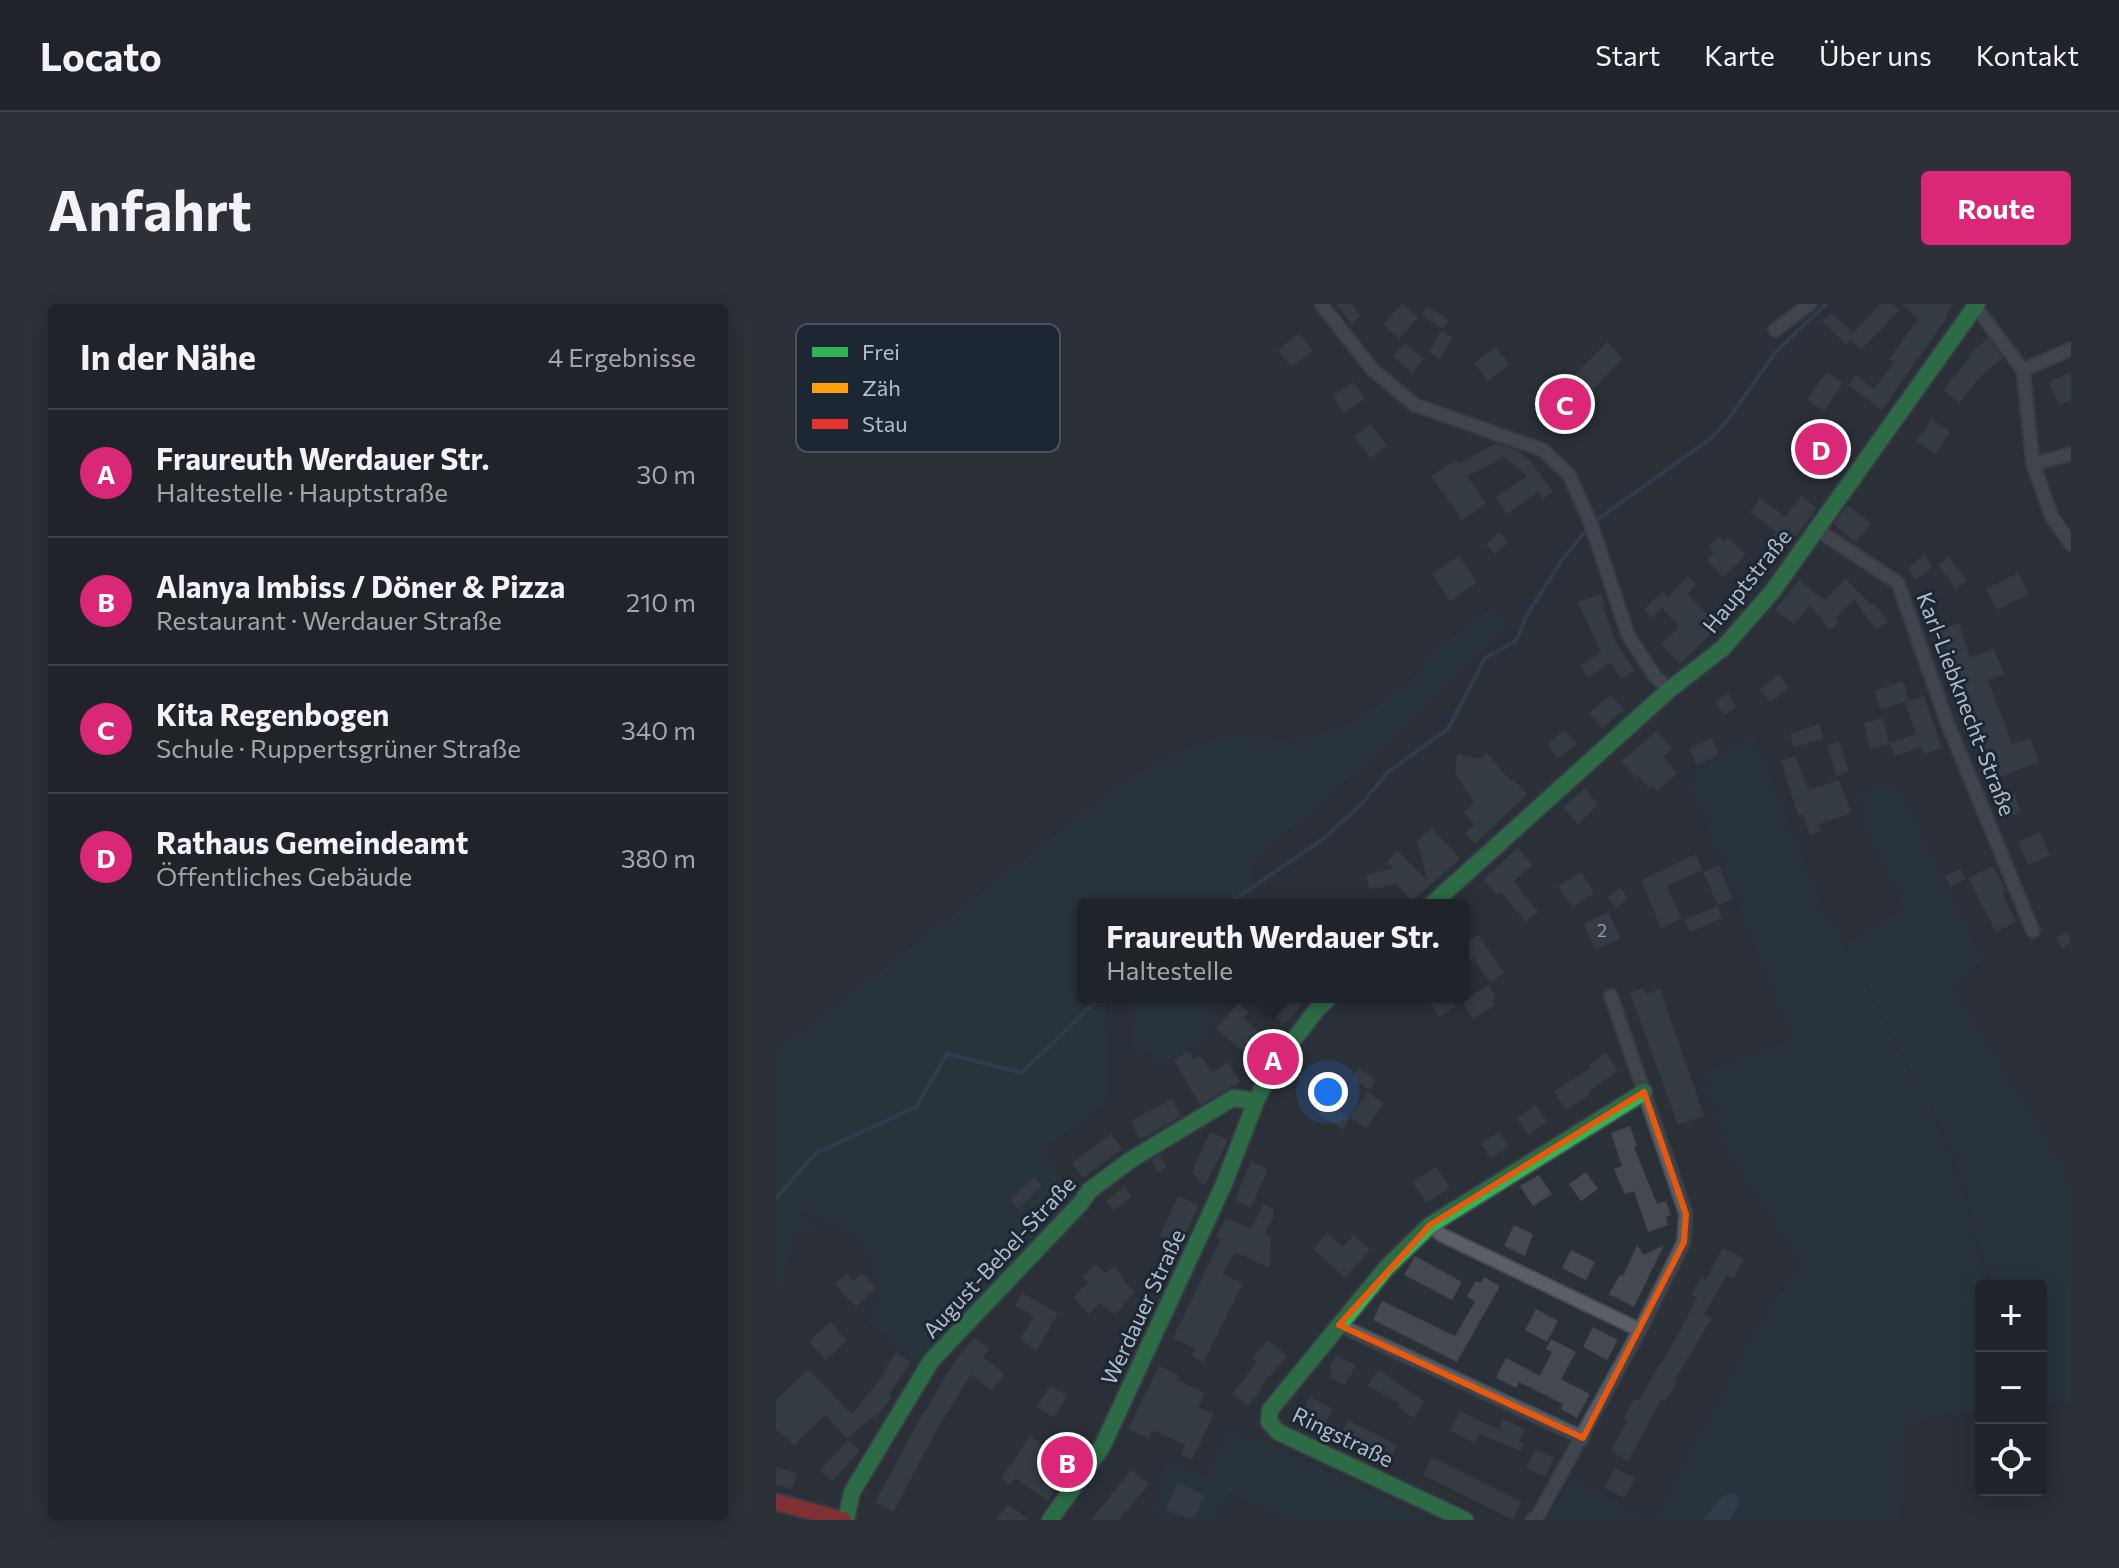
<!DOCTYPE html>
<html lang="de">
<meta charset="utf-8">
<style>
:root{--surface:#20242a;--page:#2d3036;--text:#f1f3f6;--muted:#a2a4a8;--line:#3d4147;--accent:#db2777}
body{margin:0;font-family:Commissioner,sans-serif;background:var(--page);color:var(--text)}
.controls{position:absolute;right:24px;bottom:24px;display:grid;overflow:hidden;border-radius:8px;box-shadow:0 4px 20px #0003}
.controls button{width:72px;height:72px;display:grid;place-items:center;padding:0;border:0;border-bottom:2px solid var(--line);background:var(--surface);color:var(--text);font:40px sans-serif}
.you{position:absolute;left:552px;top:788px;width:28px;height:28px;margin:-20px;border:6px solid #fff;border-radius:50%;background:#1a73e8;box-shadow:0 0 0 12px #1a73e833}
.badge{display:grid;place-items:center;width:52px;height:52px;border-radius:50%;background:var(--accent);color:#fff;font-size:26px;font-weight:700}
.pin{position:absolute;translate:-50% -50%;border:4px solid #fff;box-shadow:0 2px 8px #0006}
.popup{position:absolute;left:301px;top:595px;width:392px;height:104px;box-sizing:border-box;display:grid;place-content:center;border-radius:8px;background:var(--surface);filter:drop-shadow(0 2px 6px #0005);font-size:26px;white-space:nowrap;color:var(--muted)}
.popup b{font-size:30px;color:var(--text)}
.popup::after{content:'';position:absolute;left:50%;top:100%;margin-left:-16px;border:16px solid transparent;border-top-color:var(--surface)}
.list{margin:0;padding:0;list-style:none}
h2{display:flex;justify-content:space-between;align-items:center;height:104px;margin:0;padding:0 32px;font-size:34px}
h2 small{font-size:26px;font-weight:400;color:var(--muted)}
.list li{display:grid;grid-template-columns:52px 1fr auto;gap:24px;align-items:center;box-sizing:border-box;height:128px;padding:0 32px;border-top:2px solid var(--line)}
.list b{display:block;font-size:30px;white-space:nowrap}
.list p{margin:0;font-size:26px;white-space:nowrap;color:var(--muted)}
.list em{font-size:26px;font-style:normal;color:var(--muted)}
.icon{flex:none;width:44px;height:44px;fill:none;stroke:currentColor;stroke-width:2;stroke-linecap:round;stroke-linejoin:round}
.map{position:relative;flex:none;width:1295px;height:1216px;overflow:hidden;border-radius:8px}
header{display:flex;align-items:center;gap:48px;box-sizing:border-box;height:112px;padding:0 40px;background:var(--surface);border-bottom:2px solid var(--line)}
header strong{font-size:38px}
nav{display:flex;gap:44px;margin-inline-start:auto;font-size:28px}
.intro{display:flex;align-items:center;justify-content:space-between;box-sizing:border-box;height:192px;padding:0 48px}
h1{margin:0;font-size:56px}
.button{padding:20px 36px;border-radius:8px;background:var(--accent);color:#fff;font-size:28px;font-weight:700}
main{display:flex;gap:48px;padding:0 48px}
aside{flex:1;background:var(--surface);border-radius:8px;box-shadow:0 4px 20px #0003}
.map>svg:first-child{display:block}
.green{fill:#273a3e}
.water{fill:#384963}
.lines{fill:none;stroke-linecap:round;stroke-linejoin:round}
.stream{stroke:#384963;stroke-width:4}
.building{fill:#444950}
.street-casing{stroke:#484c53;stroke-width:16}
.fast-casing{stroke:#484c53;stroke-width:20}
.jam-casing{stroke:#484c53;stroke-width:20}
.street{stroke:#5a5e66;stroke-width:12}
.fast{stroke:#30b455;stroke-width:16}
.jam{stroke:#e5322d;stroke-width:16}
.marked{fill:none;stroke:#e8590c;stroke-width:6;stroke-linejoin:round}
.labels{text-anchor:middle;stroke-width:6;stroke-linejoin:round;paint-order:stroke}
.number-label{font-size:18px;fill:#989fab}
.street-label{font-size:22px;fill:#b4bcc9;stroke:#1d2633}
.key{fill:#1d2633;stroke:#4a5360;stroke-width:2}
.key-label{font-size:22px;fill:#b4bcc9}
</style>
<header>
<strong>Locato</strong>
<nav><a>Start</a><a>Karte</a><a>Über uns</a><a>Kontakt</a></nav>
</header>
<div class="intro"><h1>Anfahrt</h1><a class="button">Route</a></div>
<main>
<aside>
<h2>In der Nähe<small>4 Ergebnisse</small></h2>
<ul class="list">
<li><span class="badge">A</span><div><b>Fraureuth Werdauer Str.</b><p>Haltestelle · Hauptstraße</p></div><em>30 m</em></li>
<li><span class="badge">B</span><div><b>Alanya Imbiss / Döner &amp; Pizza</b><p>Restaurant · Werdauer Straße</p></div><em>210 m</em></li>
<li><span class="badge">C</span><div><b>Kita Regenbogen</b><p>Schule · Ruppertsgrüner Straße</p></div><em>340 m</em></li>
<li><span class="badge">D</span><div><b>Rathaus Gemeindeamt</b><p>Öffentliches Gebäude</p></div><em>380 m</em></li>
</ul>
</aside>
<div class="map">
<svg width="1295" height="1216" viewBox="0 0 1295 1216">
<rect width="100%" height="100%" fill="#2a3038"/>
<path class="green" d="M716,304l13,15 -108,112 -147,127 3,43h-170v92h23l1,103 -66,51 36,50 -154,164 -55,-43 17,-29 -27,-59 -70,-32 28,31 -22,-6 -9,42 -9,24v-240l337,-262 44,-27 40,-18 35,-10 30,5 34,2 54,-17 54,-38 39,-43z
M977,431l70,175 108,202 36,96 18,78h-4v123l-80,12 -2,99h-243l115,-213 33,-45 -68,-99 -13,-28 -20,-60 92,-35 -106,-262z
M1116,477l89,180 -30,26 109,179 11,27v208l-30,4v-119h-49l-22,-88 -27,-71 -97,-181 60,-36 -50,-111z
M356,693h92l-23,43 -41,26 -8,-17 -18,3z
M454,1128l16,9 16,-1 167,80h-136l-63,-29 -14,29h-63l14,-58 40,18z
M795,1176l74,40h-96z"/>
<path class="water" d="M955,1189l6,3 3,6 -10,18h-27l19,-24z"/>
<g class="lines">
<path class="stream" d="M818,218l116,-83 17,-18 48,-68 51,-49
M435,601l20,-3 95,-65 37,-35 25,-30 60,-43 37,-71 31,-17 10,-24 35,-56 27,-33
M0,894l40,-45 100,-46 31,-53 74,19 80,-76"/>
</g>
<path class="building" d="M560,0h16l9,12 -10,8z
M626,0l16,13 -19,22 -16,-15z
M1104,0h13l6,6 -38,40 -11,-10 -4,4 -24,-22 10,-9 21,20z
M1126,0h51l-7,11 2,1 -66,94 -34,-25 8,-10 18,14 20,-27 -5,-3 29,-40z
M651,2l22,14 -6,9 -21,-14z
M665,27l12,6 -13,22 -11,-7z
M523,29l14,18 -22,16 -13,-17z
M1212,34l15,20 -22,18 -22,27 -16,-13 28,-34 -2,-2z
M831,38l16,17 -64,65 -17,-16z
M629,39l19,16 -12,14 -19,-17z
M719,43l14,17 -21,17 -14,-18z
M1050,68l17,11 -19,28 -17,-11z
M1295,68v28l-12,5 -10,-23z
M577,78l12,16 -21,15 -11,-17z
M1156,115l18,13 -15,22 -19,-13z
M594,120l17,21 -16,13 -17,-21z
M1036,121l35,26 -16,22 -35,-26z
M721,139l21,8 13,11 22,30 -11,7 -4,-7 -31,22 -11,-17 31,-21 -23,-19 -37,19 19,28 -24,16 -31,-44 25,-16 2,4z
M1025,192l16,12 -33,44 -15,-10 8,-10 -27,-20 10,-14 25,19z
M1072,201l23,19 -15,19 -22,-19z
M723,228l9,10 -13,12 -9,-9z
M943,233l4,5 5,-5 18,18 -23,22 -17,-17 8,-7 -6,-6z
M1148,251l9,12 -17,13 -9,-11z
M683,252l18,27 -27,18 -18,-27z
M1173,253l18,24 -11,8 -18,-24z
M1242,269l11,21 -32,16 -11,-21z
M912,272l8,8 -9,10 32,32 -39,38 -19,-20 18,-17 -17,-19 -10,10 -8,-9 19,-17 5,5z
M1070,275l25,26 3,-2 14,19 -12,8 -22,-30 -19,18 4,5 -10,7 -19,-25 -16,19 -19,-14 24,-30 25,20z
M825,290l4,11 -3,1 11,27 -2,1 23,37 -13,8 -10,-17 -23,16 -8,-12 21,-13 -23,-51z
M1183,319l11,35 24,-9 10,25 -16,6 24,64 18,-6 9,24 -42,16 -51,-132 -3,1 -5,-17z
M1003,370l10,14 -19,14 -10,-13z
M1127,377l6,19 -28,10 -7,-19z
M952,389l8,14 -12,8 -9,-14z
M835,391l13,15 -22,18 -13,-15z
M1148,392l18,52 -19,6 -2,-7 -26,9 -5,-13 26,-9 -11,-31z
M1107,414l6,26 -19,5 -6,-26z
M1043,420l4,14 -29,10 -4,-14z
M789,426l12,14 -19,15 -11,-14z
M881,427l15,18 -9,7 14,17 -20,18 -5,-5 -3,2 -10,-12 -3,2 -15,-17z
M936,434l7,17 -22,10 -8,-16z
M1063,437l10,30 -12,5 -10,-30z
M711,449l24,28 2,-2 14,15 -52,50 -10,-11 9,-9 -10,-12 10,-9 -19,-30 2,-19 23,5z
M1020,452l12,34 31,-10 12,33 -32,11 2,7 -11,4 -7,-21 -5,1 -17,-54z
M809,484l13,17 -20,19 -15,-17z
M1238,489l7,19 -18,8 -8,-20z
M656,524l28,31 -48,42 -16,-18 -26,7 -4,-15 27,-7 -6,-6 10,-11 31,30 -11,-40z
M1264,528l10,24 -22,9 -10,-23z
M742,544l14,17 -18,16 24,31 -12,10 -25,-30 -4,3 -14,-16z
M920,550l7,16 -36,16 14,33 -20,9 -20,-48z
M943,561l14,34 -15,6 -15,-33z
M1217,562l13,25 -4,3 14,28 -20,10 -28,-54z
M1184,565l6,10 -16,8 -5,-11z
M805,568l13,21 -19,12h-4l-13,-19z
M844,584l9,11 -13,9 -8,-11z
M941,602l5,12 -32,14 -5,-12z
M833,608l11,27 -25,11 -11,-27z
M1291,627l4,11 -9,6 -6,-10z
M702,631l26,38 -14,9 -17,-24 -10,6v-19z
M713,681l7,12 -4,3 3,5 -22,14 -11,-17z
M868,684l2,6 14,-5 44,127 -26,9 -48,-132z
M494,693h40l-27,27 -21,-20z
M651,693h23l6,9 -17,11z
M462,699l11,9 -6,6 29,25 -16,19 -40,-33z
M412,747l6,9 6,-5 12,17 16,-10 12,20 -40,23 -26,-45z
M830,749l12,18 -30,21 2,3 -24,15 -12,-19 37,-23 -2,-3z
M582,764l18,12 -7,10 -17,-12z
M592,788l16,11 -18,25 -16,-11z
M396,795l9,17 -41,24 -9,-19z
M549,798l25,16 -7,12 -25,-17z
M760,801l11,17 -19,13 -11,-17z
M854,822l7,20 -3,1 23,57 9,-3 5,14 -5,2 2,8 -20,7 -14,-41 -9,3 -11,-25 8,-3 -11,-33z
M434,828l18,8 -23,45 -7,-4 -6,-9z
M723,828l10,15 -19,11 -9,-15z
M335,830l11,15 -39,29 -11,-15z
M383,852l8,10 -9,7 -7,-13z
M475,857l17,8 -17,39 -16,-8z
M660,863l14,21 -24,15 -13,-21z
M810,868l12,17 -17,12 -12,-17z
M763,871l13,19 -19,12 -13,-20z
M258,873l8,9 -24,23 -8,-9z
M348,883l8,10 -19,14 -7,-10z
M402,892l21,9 -19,40 -20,-9z
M487,900l10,4v9l-8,17 6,4 -1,30 -35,-16 -12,22 20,10 -39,78 -12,-6 3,-7 -22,-11 48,-99 -5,-3 10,-18 25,11z
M738,921l19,9 -8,22 -21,-10z
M551,929l16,14 11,-12 16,15 -25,28 -32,-29z
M861,941l7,10 20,-10 -30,62 -25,-13 11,-19 3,1z
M947,944l21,11 -11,20 -7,-3 -22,38 8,4 -38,63 3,2 -12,19 -4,-2 -33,61 -17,-10 17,-31 -4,-2 10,-19 4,2 42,-70 17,-33 -6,-4 10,-17 5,3z
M795,946l24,12 -9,18 -24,-12z
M639,952l47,26 -10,18 -48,-25z
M320,960l9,9 9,-7 11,13 -2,2 12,10 -20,24 -15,-12 -11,11 -16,-17 15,-14 -6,-6z
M86,969l14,15 -20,19 -21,-23 11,-10 7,7z
M708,973l16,9 -43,76 -84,-42 9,-19 73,35 20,-34 -8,-6 9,-15 5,2z
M246,989l36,20 -21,37 -17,-10 14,-24 -19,-10z
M760,1005l22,12 -11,21 -22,-12z
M55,1018l16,19 -22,19 -16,-19z
M817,1023l25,13 -11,20 -24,-13z
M198,1033l15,12 -6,8 22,17 -13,17 -21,-17 -36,59 -42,79 -18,-10 45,-83 33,-55z
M775,1035l25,13 -15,27 29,15 -13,24 -16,-9 2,-5 -44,-22 -3,6 -20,-10 10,-20 34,18 12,-24 -6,-3z
M492,1036l19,16 -28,32 2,2 -13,16 -16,-12 25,-32 -5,-4z
M120,1048l15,10 -22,32 3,3 -17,21 -2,-2 -26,23 -22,-24 -31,30 -18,-16v-29l32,-31 44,45 33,-41 -2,-1z
M560,1051l20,10 -11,20 -16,-8 3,-6 -3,-2z
M383,1062l21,10 -3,4 28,13 -7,14 16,7 -22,46 -11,-5 4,-10 -32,-15 -4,9 -21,-10z
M602,1065l47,33 -11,16 -16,-11 2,-3 -32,-18z
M274,1082l17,10 -13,21 -17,-10z
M534,1093l23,12 -11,21 -23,-13z
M684,1107l39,19 4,-11 22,10 -6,12 5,2 -4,8 -40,-17 -5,9 -25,-13z
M572,1116l49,25 -9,17 -50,-24z
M285,1129l23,15 -36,53 -33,-23 -5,7 -9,-7 29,-42 20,13z
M72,1136l12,11 -28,30 -12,-11z
M760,1145l18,9 -9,19 -19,-9z
M656,1153l90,45 -9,18 -90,-45z
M0,1163l17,5 4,4 -5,13 -16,-4z
M839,1164l20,10 -11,20 -19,-10z
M355,1166l18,14 -21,25 -9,11h-28z
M402,1178l27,14 -12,24 -28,-11z
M232,1200l21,16h-33z"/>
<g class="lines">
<g class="street-casing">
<path id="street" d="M545,0l52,66 42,35 128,45 26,25 22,49 37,111 26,40 15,15
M1199,2l48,64 10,94 19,53 19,27
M999,26l35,-26
M1247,66l48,-21
M1257,160l38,-10
M1040,225l82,54 49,139 86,209
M654,921l12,10 198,95
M563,1021l244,113
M756,1216l7,-6 101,-184 44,-88 2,-28 -75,-218"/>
</g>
<g class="fast-casing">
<path id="fast" d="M655,601l238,-215 54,-42 49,-56 205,-288
M70,1216l6,-28 79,-131 149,-157 10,-14 42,-31 101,-61 23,3
M274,1216l52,-73 122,-263 32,-83 17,-34 45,-59 12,-11
M689,1216l-187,-88 -9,-10 1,-12 117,-143 43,-42 214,-133"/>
</g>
<g class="jam-casing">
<path id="jam" d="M0,1198l67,18"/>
</g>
<use href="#street" class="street"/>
<use href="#fast" class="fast"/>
<use href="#jam" class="jam"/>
</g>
<path d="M0 0H1295V1216H0ZM868,788l42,122 -2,28 -101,196 -244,-113 91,-100z" fill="#2a3038" fill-opacity=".55" fill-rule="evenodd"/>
<path class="marked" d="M868,788l42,122 -2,28 -101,196 -244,-113 91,-100z"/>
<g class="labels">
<g class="number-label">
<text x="826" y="633">2</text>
</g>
<g class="street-label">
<text transform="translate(971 277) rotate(-51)" y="8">Hauptstraße</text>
<text transform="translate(1190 400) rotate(69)" y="8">Karl-Liebknecht-Straße</text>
<text transform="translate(223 953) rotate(-47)" y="8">August-Bebel-Straße</text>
<text transform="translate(367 1003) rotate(-65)" y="8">Werdauer Straße</text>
<text transform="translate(567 1133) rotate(26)" y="8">Ringstraße</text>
</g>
</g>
<rect x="20" y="20" width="264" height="128" rx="12" class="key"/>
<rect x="36" y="43" width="36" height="10" fill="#30b455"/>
<rect x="36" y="79" width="36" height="10" fill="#ff9f0a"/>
<rect x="36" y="115" width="36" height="10" fill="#e5322d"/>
<g class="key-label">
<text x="86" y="56">Frei</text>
<text x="86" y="92">Zäh</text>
<text x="86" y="128">Stau</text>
</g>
</svg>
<div class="controls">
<button>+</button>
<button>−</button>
<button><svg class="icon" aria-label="locate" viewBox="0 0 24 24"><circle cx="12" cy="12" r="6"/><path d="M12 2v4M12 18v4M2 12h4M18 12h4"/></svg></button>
</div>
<div class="you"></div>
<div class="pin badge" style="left:497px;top:755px">A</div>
<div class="popup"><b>Fraureuth Werdauer Str.</b>Haltestelle</div>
<div class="pin badge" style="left:291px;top:1158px">B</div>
<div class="pin badge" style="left:789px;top:100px">C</div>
<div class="pin badge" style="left:1045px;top:145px">D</div>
</div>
</main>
